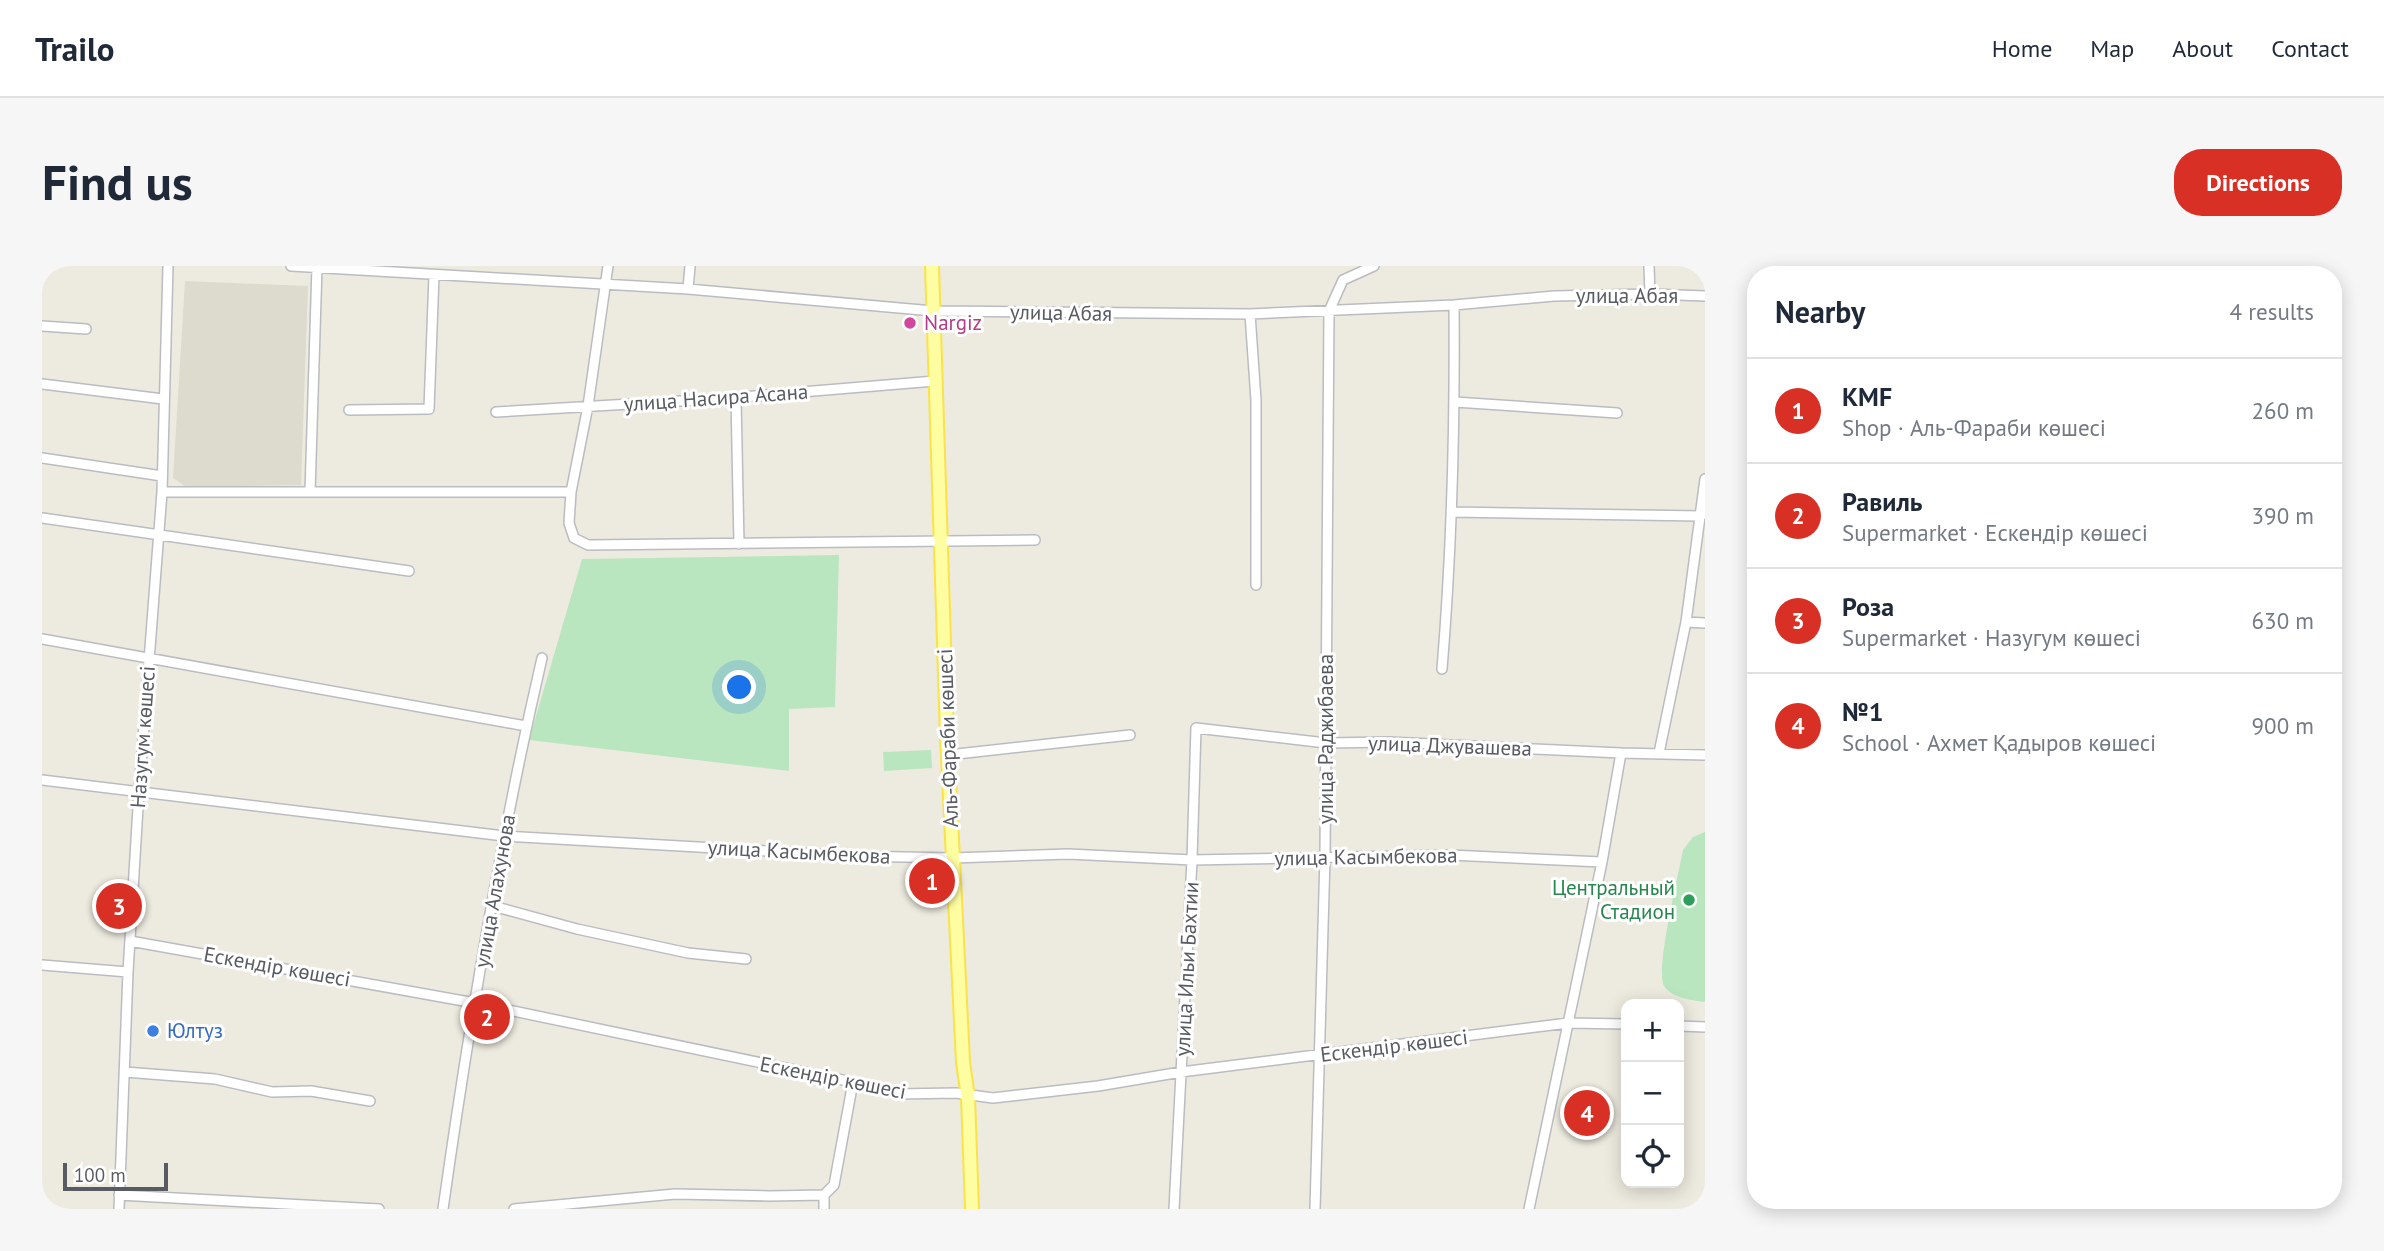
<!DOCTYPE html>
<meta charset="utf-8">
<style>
:root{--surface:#fff;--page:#f6f6f7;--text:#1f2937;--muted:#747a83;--line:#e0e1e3;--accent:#d93025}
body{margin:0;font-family:"PT Sans",sans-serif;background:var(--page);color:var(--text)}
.controls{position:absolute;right:21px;bottom:21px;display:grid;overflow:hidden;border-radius:14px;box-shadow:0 4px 18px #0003}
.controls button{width:63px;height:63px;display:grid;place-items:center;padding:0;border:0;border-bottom:2px solid var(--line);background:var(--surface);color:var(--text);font:35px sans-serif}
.scale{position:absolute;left:21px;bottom:18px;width:105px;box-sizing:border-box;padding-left:7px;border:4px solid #585b61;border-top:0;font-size:19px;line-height:24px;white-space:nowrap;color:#585b61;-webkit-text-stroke:5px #fff;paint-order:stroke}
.you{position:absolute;left:698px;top:422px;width:24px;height:24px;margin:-18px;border:5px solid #fff;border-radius:50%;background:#1a73e8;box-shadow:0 0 0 10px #1a73e833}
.badge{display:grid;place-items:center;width:46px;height:46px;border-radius:50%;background:var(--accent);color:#fff;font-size:23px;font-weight:700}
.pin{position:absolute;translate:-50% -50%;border:4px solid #fff;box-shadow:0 2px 7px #0006}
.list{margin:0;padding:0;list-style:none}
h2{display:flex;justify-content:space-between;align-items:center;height:91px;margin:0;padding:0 28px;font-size:30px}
h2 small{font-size:23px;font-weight:400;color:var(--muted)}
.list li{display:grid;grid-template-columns:46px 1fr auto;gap:21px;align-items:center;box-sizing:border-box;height:105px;padding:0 28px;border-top:2px solid var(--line)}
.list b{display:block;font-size:26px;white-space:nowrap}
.list p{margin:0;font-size:23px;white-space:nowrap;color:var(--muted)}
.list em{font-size:23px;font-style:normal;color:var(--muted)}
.icon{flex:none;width:38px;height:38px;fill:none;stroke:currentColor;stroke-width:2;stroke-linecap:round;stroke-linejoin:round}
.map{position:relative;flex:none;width:1663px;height:943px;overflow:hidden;border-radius:28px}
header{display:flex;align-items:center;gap:42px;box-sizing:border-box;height:98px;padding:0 35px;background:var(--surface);border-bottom:2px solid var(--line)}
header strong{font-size:33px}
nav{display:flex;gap:38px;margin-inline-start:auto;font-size:24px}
.intro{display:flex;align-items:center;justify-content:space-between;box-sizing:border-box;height:168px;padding:0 42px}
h1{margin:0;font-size:49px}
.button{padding:18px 32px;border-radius:28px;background:var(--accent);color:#fff;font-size:24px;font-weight:700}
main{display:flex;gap:42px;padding:0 42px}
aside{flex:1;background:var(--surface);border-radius:28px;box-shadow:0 4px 18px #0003}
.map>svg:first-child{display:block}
.education{fill:#dcdbce}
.green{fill:#b9e6bf}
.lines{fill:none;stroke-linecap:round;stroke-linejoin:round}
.minor-casing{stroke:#babcc2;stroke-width:12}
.major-casing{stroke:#fae24b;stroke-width:16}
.minor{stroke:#fff;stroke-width:9}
.major{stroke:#fffda1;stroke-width:12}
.hotel-dot{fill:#d1479c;stroke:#fff;stroke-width:2.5}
.leisure-dot{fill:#2e9e5b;stroke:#fff;stroke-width:2.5}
.shop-dot{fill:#3f7fe0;stroke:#fff;stroke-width:2.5}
.labels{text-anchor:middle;stroke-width:6;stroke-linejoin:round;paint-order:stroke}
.street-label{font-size:21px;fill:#585b61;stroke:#fff}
.hotel-label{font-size:21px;fill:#b23c85;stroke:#fff;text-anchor:start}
.leisure-label{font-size:21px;fill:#27864d;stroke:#fff;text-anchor:end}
.shop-label{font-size:21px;fill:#366cbe;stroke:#fff;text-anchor:start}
</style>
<header>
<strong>Trailo</strong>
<nav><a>Home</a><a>Map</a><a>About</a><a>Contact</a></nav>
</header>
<div class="intro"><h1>Find us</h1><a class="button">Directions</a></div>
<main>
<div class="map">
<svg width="1663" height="943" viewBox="0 0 1663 943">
<rect width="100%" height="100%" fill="#edebdf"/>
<path class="education" d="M143,15l123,5 -7,199 -115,2 -13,-9z"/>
<path class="green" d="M797,289l-4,152 -46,2v62l-260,-31 53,-181z
M889,484l1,18 -48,3 -1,-19z
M1663,566v170h-1c-13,-2 -32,-4 -40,-16 -9,-15 15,-114 19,-136l10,-13z"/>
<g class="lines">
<g class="minor-casing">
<path id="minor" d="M249,0l397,23 245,22 317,3 204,-9 100,-9 96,-2 55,2
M566,0l-20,140 -17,86 -2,31 5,15 14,7 447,-5
M1607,0l1,28
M646,23l2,-23
M1208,48l6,86v185
M0,60l44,3
M0,118l121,15
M694,132l3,146
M1413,136l162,11
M307,144l80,-1 5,-134
M454,146l234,-14 205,-17
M0,192l120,18
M120,226h409
M268,226l7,-225
M1409,246l250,4
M0,252l367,53
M1644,356l19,1
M0,373l484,87
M1400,403c10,-121 13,-243 12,-364
M1617,487l27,-131 19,-143
M906,489l182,-20
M0,514l462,56 350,20 99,2 115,-4 124,6 258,-5 152,7
M451,640l84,23 111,24 58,6
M88,675l345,62 387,81 35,10 59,-1 37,5 105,-12 83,-14 387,-49 58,1
M0,699l86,7
M1637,760l26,1
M83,806l90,7 57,13 39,-1 59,10
M77,929l260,14
M77,943l9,-237 11,-181 23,-299 6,-226
M401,943c26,-185 57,-369 99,-551
M472,943l161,-15 95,2 54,-1
M782,943v-14l10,-10 19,-103
M1132,943l18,-349 4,-132 130,15 63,-1 232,11 84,2
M1273,943l10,-352 4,-546 14,-31 31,-14
M1487,943l73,-347 19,-109"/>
</g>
<g class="major-casing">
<path id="major" d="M890,0l15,471 16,325 5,35 4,112"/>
</g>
<use href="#minor" class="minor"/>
<use href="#major" class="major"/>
</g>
<circle class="hotel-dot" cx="868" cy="57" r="7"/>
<circle class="leisure-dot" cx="1647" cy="634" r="7"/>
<circle class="shop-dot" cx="111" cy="765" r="7"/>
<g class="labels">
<g class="street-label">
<text x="1585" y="37">улица Абая</text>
<text transform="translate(1019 47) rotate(1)" y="7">улица Абая</text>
<text transform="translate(674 132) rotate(-4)" y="7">улица Насира Асана</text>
<text transform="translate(101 471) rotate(-86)" y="7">Назугум көшесі</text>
<text transform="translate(906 472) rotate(-92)" y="7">Аль-Фараби көшесі</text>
<text transform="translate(1284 473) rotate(-90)" y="7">улица Раджибаева</text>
<text transform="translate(1408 480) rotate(2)" y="7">улица Джувашева</text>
<text transform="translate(757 586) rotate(3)" y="7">улица Касымбекова</text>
<text transform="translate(1324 591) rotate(-1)" y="7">улица Касымбекова</text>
<text transform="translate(453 625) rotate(-80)" y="7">улица Алахунова</text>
<text transform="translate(235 701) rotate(10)" y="7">Ескендір көшесі</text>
<text transform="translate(1145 703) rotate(-87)" y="7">улица Ильи Бахтии</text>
<text transform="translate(1352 780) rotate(-7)" y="7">Ескендір көшесі</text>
<text transform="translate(791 812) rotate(11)" y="7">Ескендір көшесі</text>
</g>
<g class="hotel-label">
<text x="882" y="64">Nargiz</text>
</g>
<g class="leisure-label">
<text x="1633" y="629">Центральный<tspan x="1633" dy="24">Стадион</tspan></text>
</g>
<g class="shop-label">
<text x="125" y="772">Юлтуз</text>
</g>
</g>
</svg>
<div class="controls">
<button>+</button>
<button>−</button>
<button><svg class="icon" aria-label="locate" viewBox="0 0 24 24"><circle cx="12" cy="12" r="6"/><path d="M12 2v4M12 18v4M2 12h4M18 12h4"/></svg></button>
</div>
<div class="scale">100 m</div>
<div class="you"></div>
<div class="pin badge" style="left:890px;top:615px">1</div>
<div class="pin badge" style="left:445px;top:751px">2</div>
<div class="pin badge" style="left:77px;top:640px">3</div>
<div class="pin badge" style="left:1545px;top:847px">4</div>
</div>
<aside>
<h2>Nearby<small>4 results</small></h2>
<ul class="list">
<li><span class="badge">1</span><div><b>KMF</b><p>Shop · Аль-Фараби көшесі</p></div><em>260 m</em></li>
<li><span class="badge">2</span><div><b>Равиль</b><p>Supermarket · Ескендір көшесі</p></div><em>390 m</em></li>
<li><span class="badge">3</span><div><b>Роза</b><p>Supermarket · Назугум көшесі</p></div><em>630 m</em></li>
<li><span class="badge">4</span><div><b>№1</b><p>School · Ахмет Қадыров көшесі</p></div><em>900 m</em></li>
</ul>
</aside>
</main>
